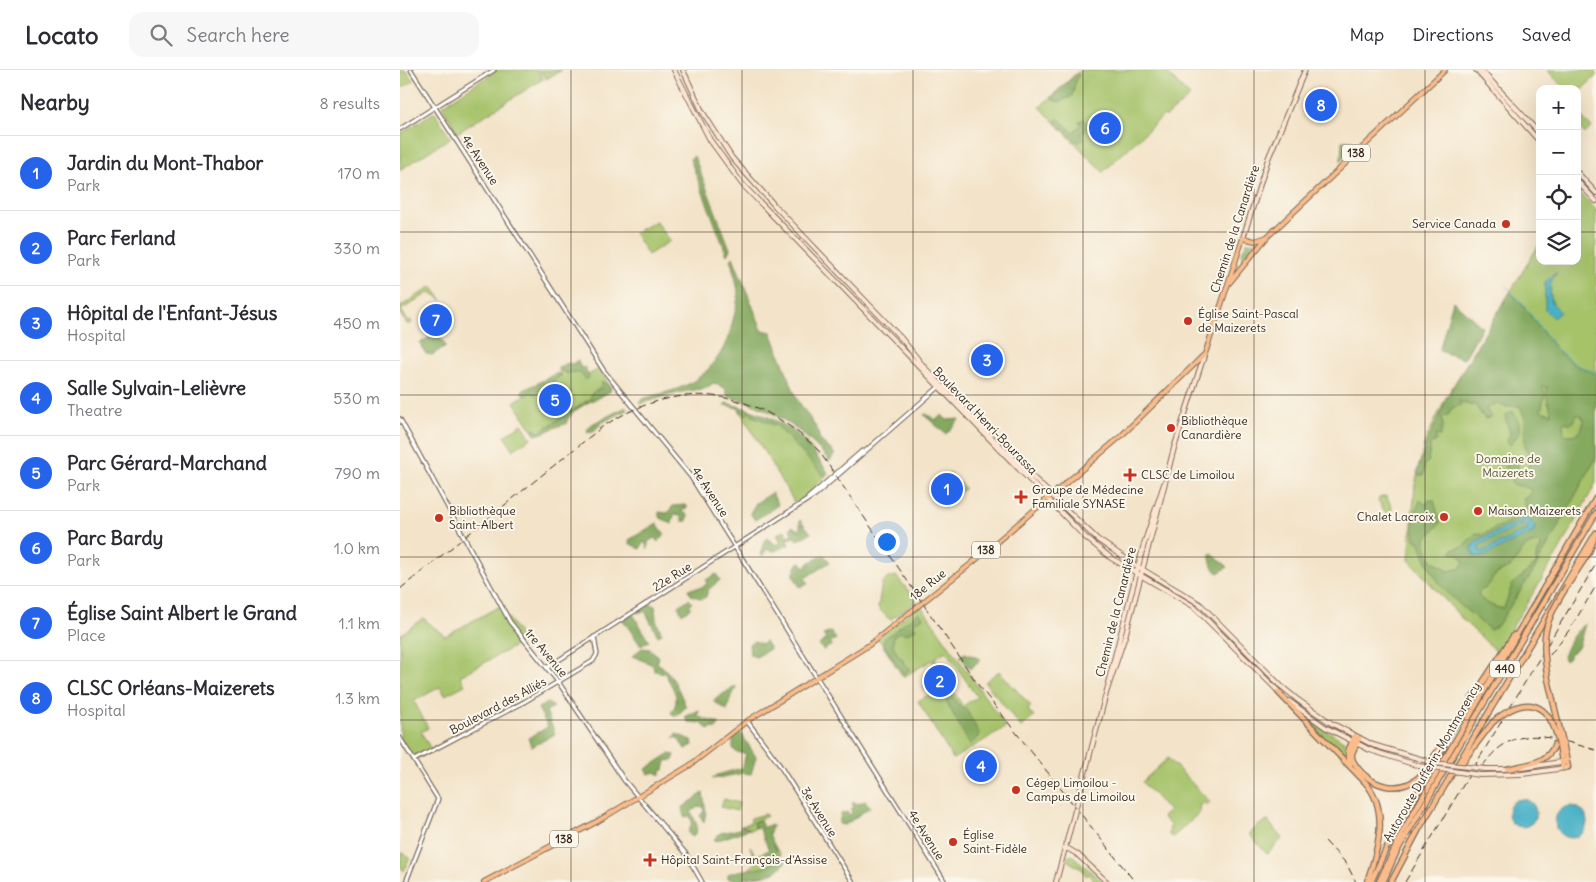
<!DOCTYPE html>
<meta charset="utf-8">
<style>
:root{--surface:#fff;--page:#f7f7f7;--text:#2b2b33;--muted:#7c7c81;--line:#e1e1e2;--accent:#2563eb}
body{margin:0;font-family:Delius,sans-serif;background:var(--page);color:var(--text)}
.controls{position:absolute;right:15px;top:15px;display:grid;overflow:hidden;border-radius:10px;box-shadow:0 5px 20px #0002}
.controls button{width:45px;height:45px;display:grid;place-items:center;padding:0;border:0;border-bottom:1px solid var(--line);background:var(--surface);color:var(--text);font:25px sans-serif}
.you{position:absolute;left:486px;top:471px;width:18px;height:18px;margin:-12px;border:4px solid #fff;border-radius:50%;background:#1a73e8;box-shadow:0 0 0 8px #1a73e833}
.badge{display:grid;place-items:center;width:32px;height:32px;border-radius:50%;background:var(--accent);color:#fff;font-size:16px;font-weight:700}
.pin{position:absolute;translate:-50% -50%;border:2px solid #fff;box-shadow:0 1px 5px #0006}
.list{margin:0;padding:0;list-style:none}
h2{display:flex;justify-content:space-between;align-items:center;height:65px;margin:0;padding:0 20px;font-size:21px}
h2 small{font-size:16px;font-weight:400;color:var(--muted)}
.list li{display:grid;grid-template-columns:32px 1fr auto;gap:15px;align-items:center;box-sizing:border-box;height:75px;padding:0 20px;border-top:1px solid var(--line)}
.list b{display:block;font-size:19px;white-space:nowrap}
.list p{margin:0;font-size:16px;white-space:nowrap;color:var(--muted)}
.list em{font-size:16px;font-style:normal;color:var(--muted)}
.icon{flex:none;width:28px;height:28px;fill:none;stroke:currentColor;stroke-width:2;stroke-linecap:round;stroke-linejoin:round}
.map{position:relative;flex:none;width:1196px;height:812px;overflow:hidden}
header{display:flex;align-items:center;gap:30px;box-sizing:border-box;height:70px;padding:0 25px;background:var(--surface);border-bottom:1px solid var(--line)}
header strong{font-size:24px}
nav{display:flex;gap:28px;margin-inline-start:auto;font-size:18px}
.search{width:350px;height:45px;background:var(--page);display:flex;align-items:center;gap:12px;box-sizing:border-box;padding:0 18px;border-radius:15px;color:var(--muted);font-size:19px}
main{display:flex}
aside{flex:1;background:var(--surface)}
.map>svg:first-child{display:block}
.green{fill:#a6c36a;stroke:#707644;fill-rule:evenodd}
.forest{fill:#84a95e;stroke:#606a3e;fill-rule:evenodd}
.water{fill:#48b1c6;stroke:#426e72;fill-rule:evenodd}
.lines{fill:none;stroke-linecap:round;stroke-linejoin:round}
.stream{stroke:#48b1c6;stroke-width:1}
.tertiary-casing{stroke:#7b6b5a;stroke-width:5.5}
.secondary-casing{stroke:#7b6b5a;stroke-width:6}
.primary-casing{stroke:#7b6b5a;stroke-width:6}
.motorway-casing{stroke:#7b6b5a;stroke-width:7}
.tertiary{stroke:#fff;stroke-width:3}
.secondary{stroke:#fde4d1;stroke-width:4}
.primary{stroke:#fabc8b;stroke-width:4}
.motorway{stroke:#fabc8b;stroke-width:4.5}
.rail{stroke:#3b2a1e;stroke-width:1;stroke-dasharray:8 4;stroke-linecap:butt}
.secondary-bridge-casing{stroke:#7b6b5a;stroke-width:6;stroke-linecap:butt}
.motorway-bridge-casing{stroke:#7b6b5a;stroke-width:7;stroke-linecap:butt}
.secondary-bridge{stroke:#fde4d1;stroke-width:4}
.motorway-bridge{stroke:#fabc8b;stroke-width:4.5}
.grid{fill:none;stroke:#3b2a1e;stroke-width:1;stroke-opacity:0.55}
.poi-dot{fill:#c8321e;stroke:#fbf7ec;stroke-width:2}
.labels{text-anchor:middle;stroke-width:4;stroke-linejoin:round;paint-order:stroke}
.shield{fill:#fbf7ec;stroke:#75685c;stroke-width:1}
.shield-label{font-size:11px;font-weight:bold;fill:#3b2a1e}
.street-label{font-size:12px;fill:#3b2a1e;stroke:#fbf7ec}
.poi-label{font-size:12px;fill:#3b2a1e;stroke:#fbf7ec;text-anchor:start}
.park-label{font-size:12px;fill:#5b5835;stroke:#fbf7ec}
</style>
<header>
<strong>Locato</strong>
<div class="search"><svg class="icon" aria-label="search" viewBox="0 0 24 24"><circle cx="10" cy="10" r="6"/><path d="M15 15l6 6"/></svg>Search here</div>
<nav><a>Map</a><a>Directions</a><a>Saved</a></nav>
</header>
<main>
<aside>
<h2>Nearby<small>8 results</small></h2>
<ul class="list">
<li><span class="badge">1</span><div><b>Jardin du Mont-Thabor</b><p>Park</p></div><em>170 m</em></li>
<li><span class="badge">2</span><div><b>Parc Ferland</b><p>Park</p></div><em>330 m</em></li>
<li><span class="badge">3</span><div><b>Hôpital de l'Enfant-Jésus</b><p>Hospital</p></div><em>450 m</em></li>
<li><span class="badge">4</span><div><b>Salle Sylvain-Lelièvre</b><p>Theatre</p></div><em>530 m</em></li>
<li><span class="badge">5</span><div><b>Parc Gérard-Marchand</b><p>Park</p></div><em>790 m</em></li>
<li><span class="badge">6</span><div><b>Parc Bardy</b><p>Park</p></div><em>1.0 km</em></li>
<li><span class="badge">7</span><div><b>Église Saint Albert le Grand</b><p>Place</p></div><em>1.1 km</em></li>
<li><span class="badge">8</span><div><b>CLSC Orléans-Maizerets</b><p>Hospital</p></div><em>1.3 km</em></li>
</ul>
</aside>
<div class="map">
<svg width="1196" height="812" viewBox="0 0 1196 812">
<rect width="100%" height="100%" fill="#fbf7ec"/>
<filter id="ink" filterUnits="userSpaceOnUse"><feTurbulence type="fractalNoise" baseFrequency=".02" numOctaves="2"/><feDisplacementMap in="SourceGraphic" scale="10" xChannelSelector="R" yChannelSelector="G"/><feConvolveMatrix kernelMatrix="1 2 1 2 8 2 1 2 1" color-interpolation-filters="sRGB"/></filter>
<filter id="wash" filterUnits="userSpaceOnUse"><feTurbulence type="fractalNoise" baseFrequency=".0096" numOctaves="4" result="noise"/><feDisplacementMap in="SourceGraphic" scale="20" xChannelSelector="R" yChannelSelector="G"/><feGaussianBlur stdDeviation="1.12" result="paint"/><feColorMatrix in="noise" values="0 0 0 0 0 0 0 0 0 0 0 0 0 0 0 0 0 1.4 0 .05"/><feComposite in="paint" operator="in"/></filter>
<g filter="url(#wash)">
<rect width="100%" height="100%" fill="#f3e3c8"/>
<path class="green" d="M0,0h5l9,11 -14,8z
M97,0h41l5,9 -86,54 -15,-27z
M140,0h22l-16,9z
M680,0h84l26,26 -24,21 -2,-2 -61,57 -63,-65z
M1147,0h49v6l-18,17 -1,-4h-12z
M33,43l3,1 14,24 -50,32v-36z
M1179,44l13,13 -7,7 -8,-9z
M1177,120l19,20v273l-37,68 -62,101 -32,-30 -56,-62 6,-75 10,-44 22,-45 93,-153v18h37z
M256,151l14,20 -22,14 -14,-22z
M32,216l10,14 -12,-8 -29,18 7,11 3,-1 1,3 -4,2 -8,-11v-7z
M177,291l9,15 13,-7 12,19 -75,47 -22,-33z
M338,338c10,0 17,4 26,8 33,15 43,29 64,57l-31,34z
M122,354l9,14 -18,12 -9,-14z
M550,403l15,15 -20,19 -15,-16z
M986,426l6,11 -1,4 3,4 -3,2 -10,-9v-3l-3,-4 1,-3z
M496,506l21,25 -27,19 -12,-12 4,-25 6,-5z
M520,534l86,123 -53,32 -35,-58 16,-9 -3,-4 -5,3 -3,-5 18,-11 -9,-15 -29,17 -25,-39zM546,581l31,46 -14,9 -13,-19v-5l-15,-24z
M100,536l24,35 -64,35 5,9 -20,10 -5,-8 -26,14 14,27 -7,4 11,19 -18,9 -14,-21v-104l23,-17 22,18z
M599,601l32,35 -3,4 6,7 -13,10 -36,-45z
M904,646l44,28 -2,16z
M768,688l42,44 -3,3 -4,-3 -4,5 2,4 -28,26 -4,-2 1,-10 -8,-8 7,-6 -27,-29z
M324,729l15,4 -2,8 -16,-4z
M365,744l2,2 -14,6 2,6 -6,2v-2l-8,-2 9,-3 1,-5z
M868,751l14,18 -15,15 -18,-20 10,-9z
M374,775l6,9c-3,13 -16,14 -28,18l-3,-3 8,-9 16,-7z
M2,782l8,6 -6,13 -4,-4z
M672,785l31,27h-8l-6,-8 -3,2 -3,-6 -15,-9 -1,-4z"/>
<path class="forest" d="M677,3l2,3 -3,3 -4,17 -12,6 -7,-2 -2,-2z
M658,48l15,14 8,-7 -2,-3 4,-3 7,7 -9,9 3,3 -4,4 -5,-1 -20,-20z
M950,70l7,4 -16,17 1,-20z
M294,86l36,93 -3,6 -37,-96z
M847,172l13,1 -15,16 -4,-5z
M333,187l29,73 9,2 26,67 20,30 3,11 15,14 -5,7c-28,-32 -60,-55 -102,-64l-3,-9 -12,-5 -6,5 -25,4 -43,12 3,-5c13,-4 28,-7 40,-12 27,-11 44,-36 50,-63 3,-12 8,-27 5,-38 -1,-9 -5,-17 -6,-26z
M1110,222c23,21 37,55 64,72 7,4 15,6 22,9v85l-62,112 -36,55 -8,5c-35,-30 -56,-42 -70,-87l-5,-4c-4,-17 0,-24 5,-39l6,5 3,-5h5l6,23 -14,16c-1,5 3,17 6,21l17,11 12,-3 3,-7 -5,-7 -8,-1 2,-4 9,-2 14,-14 6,2 46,-23 -5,-13 6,-3 2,-7 -19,-5 -1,-3 5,-5 -1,-3h-5l-6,-6 9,-7 5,2v7l4,4 6,-5 2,-10 -5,-12v-27l-5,-13 -15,1 -8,-4 -11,6 6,8 -7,2 -11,-15 -3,2 -12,-5 2,4 -9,3 -4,7 -6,2 1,10 -3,9 -4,-1v6l-6,4v7l-2,5 1,4 -5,4v10h-6l-1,-3c1,-8 8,-17 8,-25l18,-38 1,-7zM1142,316l5,1v11l5,16 -11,-3 4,-17zM1178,344l6,5c-1,11 -8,19 -20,15l-1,-10 3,-2 5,2zM1140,473l1,4 -5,9v8l-24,21 -8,23c-9,1 -20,-6 -26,-13l3,-5c10,-2 8,-10 16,-16 4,-3 10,-4 14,-8 8,-6 10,-24 29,-23z
M1053,231l29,26 -18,32 -25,-8z
M37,263l9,13 -14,9 -6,-1 -6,-11z
M178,290l3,9 4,-2 4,11 -4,2 -3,-6 -10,-2 -6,2v-2l-8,-2v-2l10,-5 4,1z
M155,304l7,1 -11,8 4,5 -4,5 -4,1 -4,-6 -8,7 -4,-3 -5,4 -4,-2v-3z
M202,312l6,3 3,6c-13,8 -41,16 -45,33 -12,2 -21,10 -31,11l-3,-7 7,4 51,-33 2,-6 9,-5z
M326,333c24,6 51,15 71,31 12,10 22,26 31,39l-4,3 -47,-50 -24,-10 -4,-4 -3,3 -8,-7 -14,-3z
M226,337l1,3 -24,12 -8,8 -7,3 -1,-3 5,-6z
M1113,341l6,12 1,9 -11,14 -2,-4 3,-8 -5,-18z
M526,344l10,6 6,-5 5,5 13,-1 -14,15 -22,-19z
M372,423l6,12 -23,15 -5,-7 6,-10z
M285,435l3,2 -7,4 7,4 -1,6h-5v-4l-8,-3 -2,10 -13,-7v-5l9,1 5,-7z
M400,450l11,13 -14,7 -3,-3 -7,2 2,6 -15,6 -7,-2 -5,7c-2,-5 2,-16 5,-18l9,7 5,-2 -4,-9 8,-4 3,7 4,-3 -2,-6 2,-2 8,5z
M257,453l8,12 -7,7 -4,-4 -6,4v7l-4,-8 -4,8 -11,-6v-3z
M812,483l16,14 -10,6 -6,-7 -3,-11z
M424,485l6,7 -25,16 3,5 -8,4 -7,-12 5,-12 3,-1 4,6 5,-6z
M316,504l4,6 -12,10 -2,7 -4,2 -11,-4 -3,-6 14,-2 5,-3 -1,-4z
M289,529l3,4 -3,2 2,3 -9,6 -4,-8z
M249,534l6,2 1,14 6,14 -4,2 -13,-25 -8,2v-3z
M519,542l4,5 -10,7 3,5 -10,5 -6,-2 -6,3c-2,11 0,17 9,24v4l7,5 -6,7 -21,-31 1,-5z
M233,544l16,27 -8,5 -18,-26z
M1185,554l-7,24 -9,6v4l-4,3 -2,-4c4,-12 11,-26 22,-33z
M431,562l5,7 -6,3 2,3 -9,5 -4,-5 7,-6 -3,-4z
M354,571l8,3 3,-3 5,8 -14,8 -6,-2 -1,-11z
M242,578l8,1 9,8 -2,6c16,9 22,28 29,44l-10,9 -5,-3c11,-16 2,-23 -6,-40l-11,-2 -1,-6 -21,-9z
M565,583l16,6 -11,10 -10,-13z
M335,616l2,2 -6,8 -4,14 -14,-9z
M549,623l12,15 5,1 14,26 -10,10 -24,-44z
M147,633l7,4 -8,4 9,23 -23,13 -4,-9 20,-11 -10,-19z
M299,640l-1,7 21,6 -3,6 -5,-1 -2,2 -8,-7 -13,-1 -3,-5z
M341,663l15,24 -5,17 -7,-1 -32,6 5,-4 25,-7 4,-14 -10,-2 -3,-4v-11z
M276,664l16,6 1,5 -8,4 -8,-12 -4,2z
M269,684l6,1 -2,5 -7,1 -2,9 -3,1v4l-6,-3 -6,2 -3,-5z
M303,723l3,19 -2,10 -4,-6 4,-5 -1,-4 -4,-1 -8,6 6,13 -1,9 -4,3 -4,-4 4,-11 -2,-6 -6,1 -2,-9z
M465,731l5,6 -25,18 -6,-1 2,-10 6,-2 2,3 3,-2 -1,-4 3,-2 -2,-4 2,-1 4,2z
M360,750l3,8 8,-4 2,2 -4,8 8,17 -12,9c-11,-1 -12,-5 -15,-14l6,10 13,-6 -10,-23 -4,1 -2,-6z
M341,756l8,3 -33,12 -2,-2 6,-6 20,-4z
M380,784l-1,6h7c-10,21 -34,13 -50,22l-8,-4v-4c15,-6 29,-3 44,-10l2,-6z"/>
<path class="water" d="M1157,202c-8,9 -8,18 -5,30 1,3 7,7 8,10l-7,6 -8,-8v-28z
M1128,448l7,9 -1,5 -52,25 -8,-1 -2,-8 4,-7zM1124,454l4,1 -1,5 -45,22 -3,-1v-6z
M1108 743a14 14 0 1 1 28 0a14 14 0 1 1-28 0Z
M1155 752a16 16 0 1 1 32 0a16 16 0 1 1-32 0Z"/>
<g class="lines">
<path class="stream" d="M1106,216l16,17 34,45 19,16 21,9"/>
</g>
</g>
<g filter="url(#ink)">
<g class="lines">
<g class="tertiary-casing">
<path id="tertiary" d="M11,0l193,301 87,106 254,405
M0,59l94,-59
M0,349l110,203 49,61 65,97 62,74 16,28
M408,428l54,-47
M148,597l267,-172 125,-109
M347,651l30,40 76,121
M0,668l38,61 -32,83
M14,690l110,-58 69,-41 4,-7 -3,-17"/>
</g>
<g class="secondary-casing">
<path id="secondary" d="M274,0l36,70 32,44 343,353 26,21 82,48 87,87
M283,0l19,41 30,47 43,48 126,132 24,30 61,64 111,107 38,26 65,39 81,82 17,14 33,23 42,22
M1076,0l64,72
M1081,0l59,64
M1177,102l19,21
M1177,111l19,20
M843,168l25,-79 37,-89
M708,613l36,-139 20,-60
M889,631l36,26 45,23
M1122,698l45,-7
M1085,699h23
M1080,705l42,-1 43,-6
M665,777l12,7 30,28
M656,812l51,-192 19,-57 48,-185 30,-92"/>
</g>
<g class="primary-casing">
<path id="primary" d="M830,212l37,-45 178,-167
M84,812l114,-61 91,-55 58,-45 122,-76 103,-82 121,-103 27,-23 85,-83 38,-116 12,3 12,-4"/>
</g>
<g class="motorway-casing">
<path id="motorway" d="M1167,516l22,-34 5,-13
M1148,609l11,47
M878,622l87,90c25,28 13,68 2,100
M959,668l-7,15v6c15,29 50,38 72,13l90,-137
M1163,673l5,24
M1159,674l4,24
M950,695l-2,-14 7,-15
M1058,698l35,-46
M1107,699c19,-5 40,-4 48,-25
M971,812l15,-33 58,-103
M979,812l24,-51 193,-333
M983,812l14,-31 199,-338
M991,812l28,-53 177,-296"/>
</g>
<use href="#tertiary" class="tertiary"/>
<use href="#secondary" class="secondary"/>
<use href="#primary" class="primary"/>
<use href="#motorway" class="motorway"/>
<path class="rail" d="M0,519l202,-162c77,-50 152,-40 217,24l160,235 156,196
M1150,585l20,-26 26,-43
M1082,697c32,-47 69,-29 114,-17
M925,771l21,22 10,19
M1005,812l191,-318"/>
<g class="secondary-bridge-casing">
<path id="secondary-bridge" d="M973,675l61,18 51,6
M970,680l49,16 61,9"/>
</g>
<g class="motorway-bridge-casing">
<path id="motorway-bridge" d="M1148,609c-8,-42 -4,-57 19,-93
M1093,652c34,-29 57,-20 66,22
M1159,656l4,17"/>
</g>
<use href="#secondary-bridge" class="secondary-bridge"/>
<use href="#motorway-bridge" class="motorway-bridge"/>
</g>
</g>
<path class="grid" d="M171,0v812M342,0v812M513,0v812M683,0v812M854,0v812M1025,0v812M0,162h1140M1177,162h19M0,325h1196M0,487h1196M0,650h1196"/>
<g class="poi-dot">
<circle cx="1106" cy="154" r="5"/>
<circle cx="788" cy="251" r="5"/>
<circle cx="771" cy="358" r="5"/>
<path d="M727.5 397.5h5v5h5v5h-5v5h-5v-5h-5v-5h5z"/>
<path d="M618.5 419.5h5v5h5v5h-5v5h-5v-5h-5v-5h5z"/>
<circle cx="1078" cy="441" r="5"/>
<circle cx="1044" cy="447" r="5"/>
<circle cx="39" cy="448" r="5"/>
<circle cx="616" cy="720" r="5"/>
<circle cx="553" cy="772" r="5"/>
<path d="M247.5 782.5h5v5h5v5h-5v5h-5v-5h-5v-5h5z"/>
</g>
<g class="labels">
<g class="shield">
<rect x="942" y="74.5" width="28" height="17" rx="4"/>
<rect x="572" y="471.5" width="28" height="17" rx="4"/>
<rect x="1090" y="590.5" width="30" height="17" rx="4"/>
<rect x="150" y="760.5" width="28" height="17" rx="4"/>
</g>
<g class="shield-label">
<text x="956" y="87">138</text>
<text x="586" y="484">138</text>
<text x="1105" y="603">440</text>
<text x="164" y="773">138</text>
</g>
<g class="street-label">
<text transform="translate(80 90) rotate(57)" y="4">4e Avenue</text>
<text transform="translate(835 159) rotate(-72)" y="4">Chemin de la Canardière</text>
<text transform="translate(585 351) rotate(46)" y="4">Boulevard Henri-Bourassa</text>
<text transform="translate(310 422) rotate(57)" y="4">4e Avenue</text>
<text transform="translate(272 507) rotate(-32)" y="4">22e Rue</text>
<text transform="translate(528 515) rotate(-39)" y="4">18e Rue</text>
<text transform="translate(716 542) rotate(-76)" y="4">Chemin de la Canardière</text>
<text transform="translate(146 583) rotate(50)" y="4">1re Avenue</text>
<text transform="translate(98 636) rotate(-28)" y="4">Boulevard des Alliés</text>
<text transform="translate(1032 692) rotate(-60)" y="4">Autoroute Dufferin-Montmorency</text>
<text transform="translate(419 742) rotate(58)" y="4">3e Avenue</text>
<text transform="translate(526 765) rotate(58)" y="4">4e Avenue</text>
</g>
<g class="poi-label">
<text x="1096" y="158" text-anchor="end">Service Canada</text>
<text x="798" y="248">Église Saint-Pascal<tspan x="798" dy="14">de Maizerets</tspan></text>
<text x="781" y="355">Bibliothèque<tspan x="781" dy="14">Canardière</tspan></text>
<text x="741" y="409">CLSC de Limoilou</text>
<text x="632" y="424">Groupe de Médecine<tspan x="632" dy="14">Familiale SYNASE</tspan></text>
<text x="49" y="445">Bibliothèque<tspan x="49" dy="14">Saint-Albert</tspan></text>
<text x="1088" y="445">Maison Maizerets</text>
<text x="1034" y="451" text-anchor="end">Chalet Lacroix</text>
<text x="626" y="717">Cégep Limoilou -<tspan x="626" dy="14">Campus de Limoilou</tspan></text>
<text x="563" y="769">Église<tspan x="563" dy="14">Saint-Fidèle</tspan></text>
<text x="261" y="794">Hôpital Saint-François-d'Assise</text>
</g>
<g class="park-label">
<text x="1108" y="393">Domaine de<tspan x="1108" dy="14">Maizerets</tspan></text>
</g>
</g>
</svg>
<div class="controls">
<button>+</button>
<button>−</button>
<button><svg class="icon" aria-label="locate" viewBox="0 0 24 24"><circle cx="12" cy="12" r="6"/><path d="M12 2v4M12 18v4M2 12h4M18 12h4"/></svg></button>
<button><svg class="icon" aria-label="layers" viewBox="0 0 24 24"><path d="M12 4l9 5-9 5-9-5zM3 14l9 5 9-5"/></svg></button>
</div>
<div class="you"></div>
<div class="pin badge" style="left:547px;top:419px">1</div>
<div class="pin badge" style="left:540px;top:611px">2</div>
<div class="pin badge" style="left:587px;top:290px">3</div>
<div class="pin badge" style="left:581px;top:696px">4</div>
<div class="pin badge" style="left:155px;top:330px">5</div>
<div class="pin badge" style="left:705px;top:58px">6</div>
<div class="pin badge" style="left:36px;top:250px">7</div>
<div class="pin badge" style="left:921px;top:35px">8</div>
</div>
</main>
